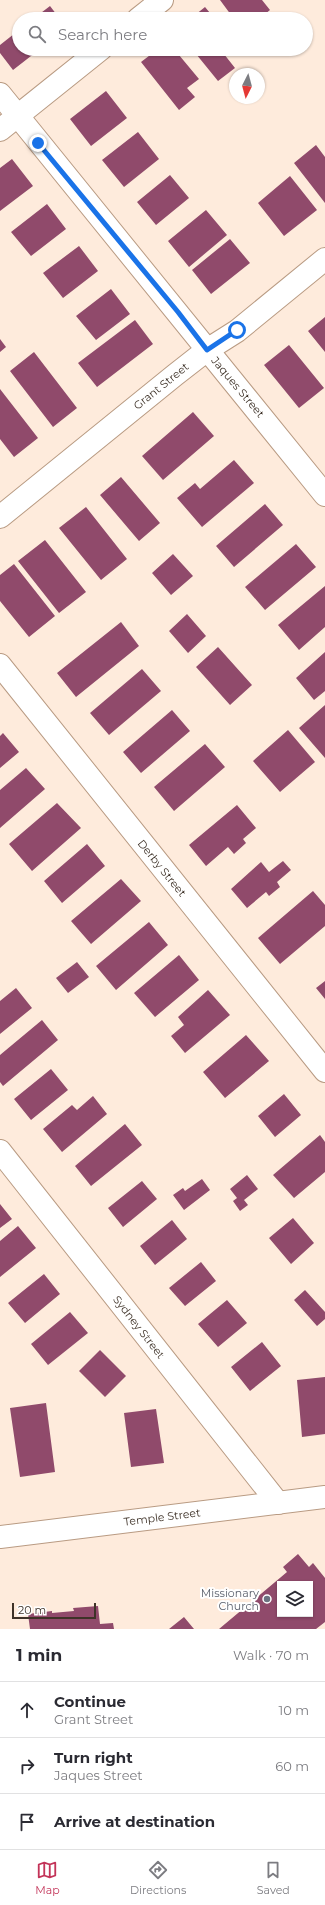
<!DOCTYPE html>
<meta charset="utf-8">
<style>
:root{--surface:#fff;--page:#f2f2f3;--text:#2b2b33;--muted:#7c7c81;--line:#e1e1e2;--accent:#c33358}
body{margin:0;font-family:Montserrat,sans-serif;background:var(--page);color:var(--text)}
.controls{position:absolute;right:12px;bottom:12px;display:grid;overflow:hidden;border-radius:0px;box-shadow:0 1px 3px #0004}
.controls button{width:36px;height:36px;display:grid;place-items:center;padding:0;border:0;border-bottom:1px solid var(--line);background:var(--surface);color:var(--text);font:20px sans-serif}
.compass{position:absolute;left:229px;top:68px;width:36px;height:36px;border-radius:50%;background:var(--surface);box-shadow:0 1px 3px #0004;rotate:186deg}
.scale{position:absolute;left:12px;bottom:10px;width:84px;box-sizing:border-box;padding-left:4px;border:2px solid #3e3228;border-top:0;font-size:11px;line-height:14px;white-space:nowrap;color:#3e3228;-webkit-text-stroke:3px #fff;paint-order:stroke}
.stop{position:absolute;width:12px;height:12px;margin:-9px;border:3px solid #1a73e8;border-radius:50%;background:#fff}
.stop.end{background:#1a73e8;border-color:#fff;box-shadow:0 1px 4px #0008}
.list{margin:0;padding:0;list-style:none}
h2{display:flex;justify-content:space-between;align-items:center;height:52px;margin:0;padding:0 16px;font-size:17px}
h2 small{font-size:13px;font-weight:400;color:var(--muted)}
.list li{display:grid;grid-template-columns:26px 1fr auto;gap:12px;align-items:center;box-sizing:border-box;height:56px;padding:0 16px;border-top:1px solid var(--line)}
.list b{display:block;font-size:15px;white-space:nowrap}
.list p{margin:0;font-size:13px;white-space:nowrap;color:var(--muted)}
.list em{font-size:13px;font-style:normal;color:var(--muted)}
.icon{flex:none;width:22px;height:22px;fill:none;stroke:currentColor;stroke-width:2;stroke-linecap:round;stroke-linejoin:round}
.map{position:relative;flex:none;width:325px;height:1629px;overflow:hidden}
.search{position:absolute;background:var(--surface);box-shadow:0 1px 3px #0004;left:12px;right:12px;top:12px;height:44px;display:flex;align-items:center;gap:10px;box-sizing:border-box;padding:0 14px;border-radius:22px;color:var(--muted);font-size:15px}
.sheet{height:220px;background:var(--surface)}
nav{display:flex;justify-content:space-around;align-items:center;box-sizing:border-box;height:56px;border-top:1px solid var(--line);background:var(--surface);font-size:11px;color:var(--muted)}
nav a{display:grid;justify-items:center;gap:2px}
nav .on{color:var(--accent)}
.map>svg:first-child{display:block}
.building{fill:#904a6b;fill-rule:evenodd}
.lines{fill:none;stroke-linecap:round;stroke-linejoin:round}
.minor-casing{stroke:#b99b83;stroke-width:24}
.tertiary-casing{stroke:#b99b83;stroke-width:24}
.minor{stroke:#fff;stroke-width:22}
.tertiary{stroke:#fff;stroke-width:22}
.route{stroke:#1a73e8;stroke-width:5}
.worship-dot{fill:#6b7280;stroke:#fff;stroke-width:1.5}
.labels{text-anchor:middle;stroke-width:4;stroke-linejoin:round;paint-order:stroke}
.street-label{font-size:11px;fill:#3e3228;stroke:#fff}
.worship-label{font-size:11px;fill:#5b616d;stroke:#fff;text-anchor:end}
</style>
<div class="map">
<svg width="325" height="1629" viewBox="0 0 325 1629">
<rect width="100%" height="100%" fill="#feebdc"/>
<path class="building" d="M220,0h42l8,10 -11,9h-25z
M50,6l10,13h-27z
M205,7l10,12h-25z
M19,30v19h21l-27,21 -13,-17v-8z
M158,49h16l25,30 -12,9 8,9 -16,13 -38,-48z
M192,49h28l15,19 -17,13z
M106,91l21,27 -36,28 -21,-27z
M138,132l21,27 -35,28 -22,-27z
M316,145l9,12v46l-31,-40z
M12,159l21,27 -33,25v-43z
M170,175l19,23 -33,27 -19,-23z
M290,176l27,34 -33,26 -26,-33z
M47,204l19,25 -35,27 -20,-24z
M206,210l21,25 -38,32 -21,-26z
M230,239l20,24 -39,31 -19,-24z
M79,246l19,25 -35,27 -20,-25z
M111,289l19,25 -34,26 -20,-24z
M325,317v35l-17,-21z
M135,320l18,24 -56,43 -19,-24z
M0,339l6,8 -6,5z
M289,345l35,43 -25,20 -35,-43z
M34,352l43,56 -24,19 -43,-56z
M0,389l38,49 -24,19 -14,-18z
M193,412l21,24 -51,44 -21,-24z
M234,460l20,23 -52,44 -25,-29 18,-15 5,6z
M121,477l39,46 -21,18 -39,-46z
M265,504l18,21 -49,42 -18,-21z
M86,507l41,52 -26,21 -42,-52z
M45,540l41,52 -27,21 -41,-52z
M296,544l20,23 -51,43 -20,-23z
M173,554l20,22 -22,19 -19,-22z
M14,564l41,52 -26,21 -29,-36v-26z
M325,586v41l-26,23 -21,-25z
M187,614l19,22 -18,17 -19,-22z
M121,622l18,24 -63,51 -19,-24z
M218,647l34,38 -22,20 -34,-38z
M325,652v39l-11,9 -18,-22z
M142,669l19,22 -52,44 -19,-22z
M325,705v53l-26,-30z
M172,710l18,21 -49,42 -18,-21z
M288,730l27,32 -35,30 -27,-31z
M3,733l16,19 -19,16v-32z
M205,744l20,23 -51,44 -20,-24z
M26,768l19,21 -45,39v-38z
M57,803l24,25 -49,43 -23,-27z
M237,805l19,23 -13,11 3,4 -12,11 -6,-7 -22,19 -17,-21z
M87,844l18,22 -43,37 -18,-22z
M283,861l8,9 -14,12 3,5 -11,9 -3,-4 -19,16 -16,-19 30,-27 8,10z
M121,879l20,22 -50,43 -20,-23z
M313,891l12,14v21l-45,38 -22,-26z
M149,922l19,23 -52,45 -20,-24z
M179,955l20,25 -44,37 -21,-24z
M77,962l12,15 -21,16 -12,-15z
M325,981v18l-9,-11z
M16,988l16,20 -32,26v-33z
M208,990l22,25 -45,38 -14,-17 13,-11 -6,-8z
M42,1020l16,20 -55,46 -3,-4v-27z
M246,1035l23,26 -44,37 -22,-26z
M51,1069l17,21 -37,30 -17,-21z
M284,1094l17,21 -26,22 -17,-21z
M93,1096l14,18 -45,38 -19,-23 29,-24 5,5z
M125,1124l17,21 -51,41 -16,-20z
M320,1135l5,7v30l-31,26 -21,-23z
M247,1175l11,14 -14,11 4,5 -8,6 -7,-10 4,-3 -7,-9z
M202,1179l8,11 -26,20 -11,-15 10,-7 2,3z
M142,1181l15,18 -34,28 -15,-19z
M0,1204l12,15 -12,9z
M293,1218l21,25 -23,21 -22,-26z
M172,1220l15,19 -32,26 -15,-19z
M18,1226l18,22 -36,29v-36z
M201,1262l15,19 -31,25 -16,-18z
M44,1274l16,20 -35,29 -17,-20z
M305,1290l20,22v7l-8,7 -23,-26z
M227,1300l20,23 -29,24 -20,-23z
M70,1312l18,21 -40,32 -17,-21z
M262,1342l19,24 -31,25 -19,-24z
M100,1350l26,26 -21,21 -26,-26z
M325,1377v57l-23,3 -5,-57z
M46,1403l9,69 -35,5 -10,-69z
M156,1409l8,54 -33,4 -7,-54z
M298,1554l11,13 4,-4 12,15v44l-9,7h-97l68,-57 -4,-5zM280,1584h30v30h-30z
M98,1606l2,18 13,-1 1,6h-84l-2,-15 24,-3v2l22,-2 -1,-3z
M184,1617l10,12h-25z"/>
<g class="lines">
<g class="minor-casing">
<path id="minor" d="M138,19l24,-19
M0,94l325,401
M0,130l101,-81
M0,517l175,-142 32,-25 30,-19 88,-72
M0,665l325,406
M0,1151l278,352"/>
</g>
<g class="tertiary-casing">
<path id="tertiary" d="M0,1537l325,-40"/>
</g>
<use href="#minor" class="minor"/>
<use href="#tertiary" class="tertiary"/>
</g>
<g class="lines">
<path class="route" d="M38,143l140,169 29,38 30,-20"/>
</g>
<circle class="worship-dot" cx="267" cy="1599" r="4"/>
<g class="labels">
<g class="street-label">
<text transform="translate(161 386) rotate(-39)" y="4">Grant Street</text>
<text transform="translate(238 387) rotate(50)" y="4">Jaques Street</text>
<text transform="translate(162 868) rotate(51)" y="4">Derby Street</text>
<text transform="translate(139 1327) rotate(52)" y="4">Sydney Street</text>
<text transform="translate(162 1517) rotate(-7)" y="4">Temple Street</text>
</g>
<g class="worship-label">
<text x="259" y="1597">Missionary<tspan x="259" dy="13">Church</tspan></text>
</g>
</g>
</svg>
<div class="controls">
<button><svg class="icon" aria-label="layers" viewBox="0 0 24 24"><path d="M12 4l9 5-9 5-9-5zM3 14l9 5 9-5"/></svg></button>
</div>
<svg class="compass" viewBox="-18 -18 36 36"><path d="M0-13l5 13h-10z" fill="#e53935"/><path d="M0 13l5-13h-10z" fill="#7c7c81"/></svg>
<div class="scale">20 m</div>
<div class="stop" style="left:237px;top:330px"></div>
<div class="stop end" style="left:38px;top:143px"></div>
<div class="search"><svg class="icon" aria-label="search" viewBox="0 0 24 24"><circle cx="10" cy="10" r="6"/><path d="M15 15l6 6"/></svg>Search here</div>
</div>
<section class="sheet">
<h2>1 min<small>Walk · 70 m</small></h2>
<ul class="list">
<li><svg class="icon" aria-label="ahead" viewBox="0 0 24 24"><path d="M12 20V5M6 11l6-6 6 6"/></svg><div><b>Continue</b><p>Grant Street</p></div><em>10 m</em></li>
<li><svg class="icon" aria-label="right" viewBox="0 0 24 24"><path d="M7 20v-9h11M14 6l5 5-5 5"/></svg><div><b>Turn right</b><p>Jaques Street</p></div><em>60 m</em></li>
<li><svg class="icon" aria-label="arrive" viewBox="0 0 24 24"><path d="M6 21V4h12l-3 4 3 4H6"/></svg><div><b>Arrive at destination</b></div></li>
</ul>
</section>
<nav>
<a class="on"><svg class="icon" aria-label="map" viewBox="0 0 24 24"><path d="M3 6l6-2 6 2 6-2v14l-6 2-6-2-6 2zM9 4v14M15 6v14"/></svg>Map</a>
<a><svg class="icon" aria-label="directions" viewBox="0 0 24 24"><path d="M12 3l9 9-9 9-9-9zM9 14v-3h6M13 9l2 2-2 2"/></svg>Directions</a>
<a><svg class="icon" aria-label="saved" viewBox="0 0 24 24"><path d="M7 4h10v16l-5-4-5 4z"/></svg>Saved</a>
</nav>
